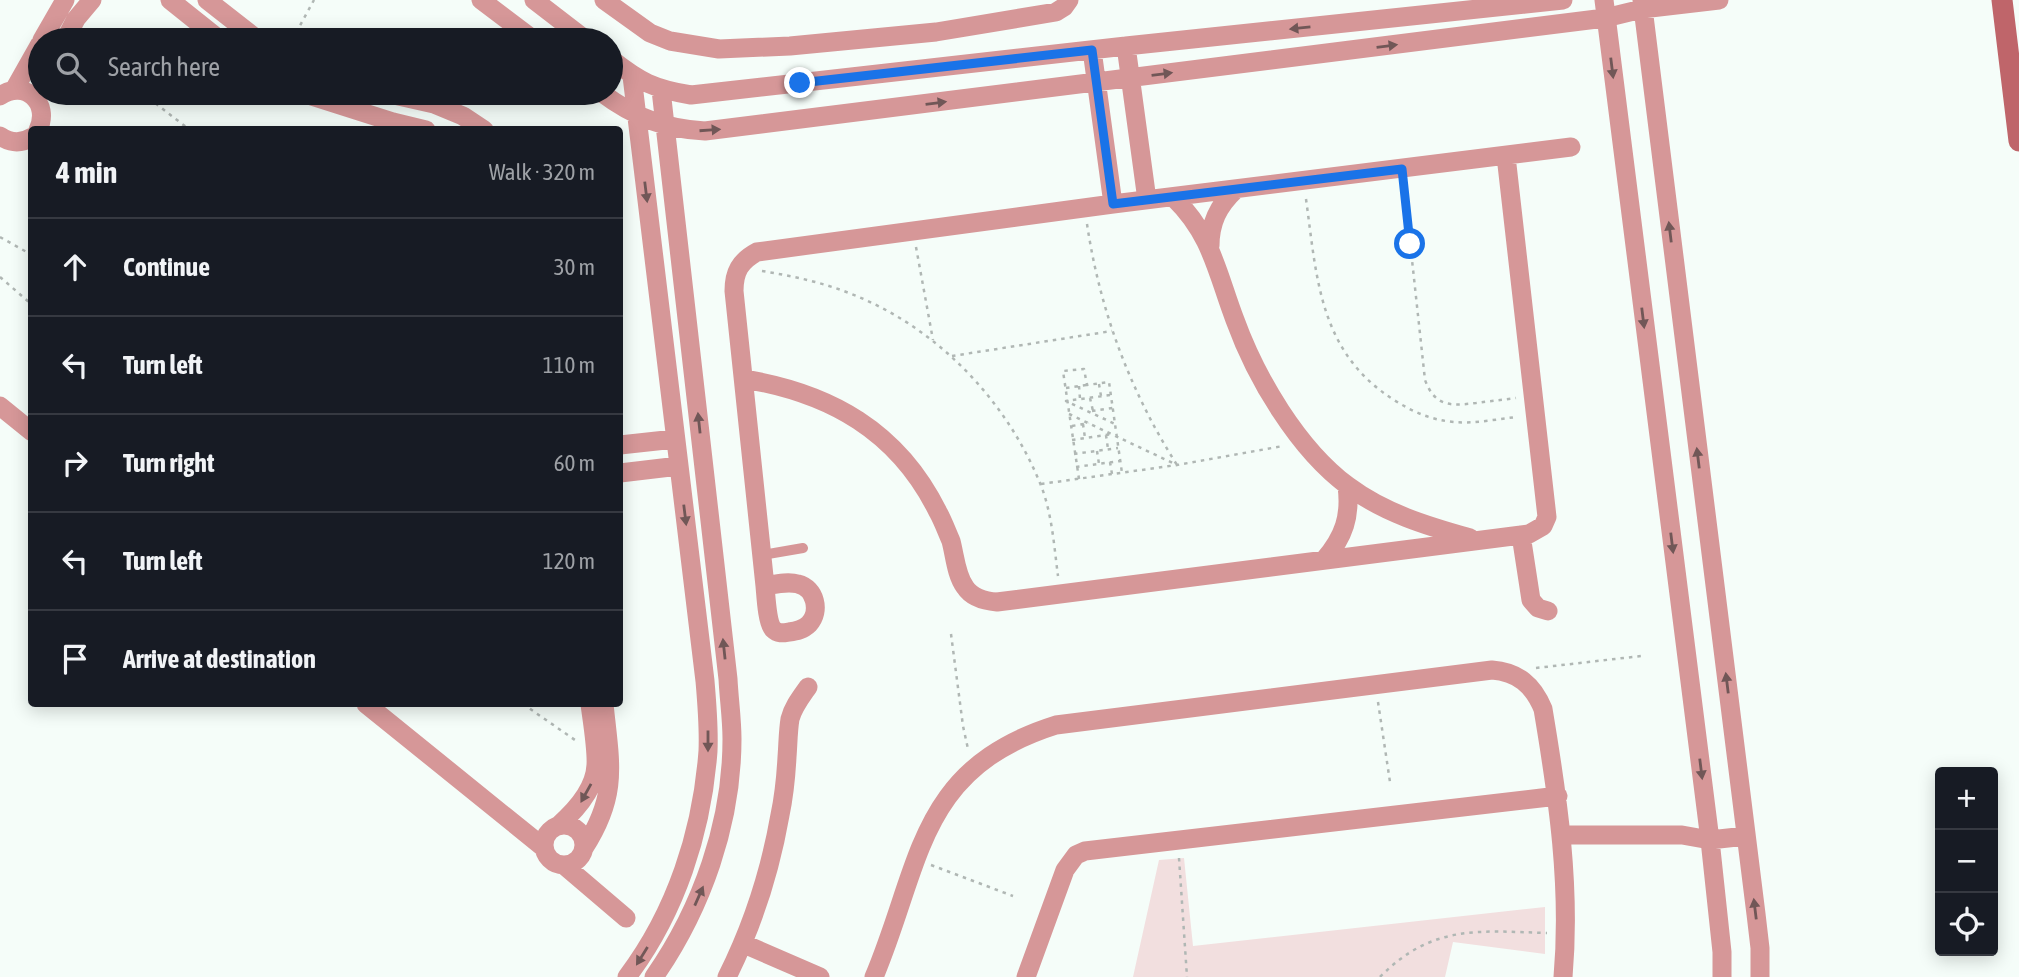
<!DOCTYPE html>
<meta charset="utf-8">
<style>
:root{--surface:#171b24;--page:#20242c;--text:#f1f3f6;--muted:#9ea1a6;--line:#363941}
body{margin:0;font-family:"Asap Condensed",sans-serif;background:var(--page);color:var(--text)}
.controls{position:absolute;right:21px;bottom:21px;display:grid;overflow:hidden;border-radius:7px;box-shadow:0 4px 18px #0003}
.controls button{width:63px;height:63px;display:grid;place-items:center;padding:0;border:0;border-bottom:2px solid var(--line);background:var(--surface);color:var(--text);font:35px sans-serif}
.stop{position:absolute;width:21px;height:21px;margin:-16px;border:5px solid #1a73e8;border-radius:50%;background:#fff}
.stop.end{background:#1a73e8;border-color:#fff;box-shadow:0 2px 7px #0008}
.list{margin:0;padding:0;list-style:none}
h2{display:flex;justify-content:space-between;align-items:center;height:91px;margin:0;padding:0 28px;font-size:30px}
h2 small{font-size:23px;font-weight:400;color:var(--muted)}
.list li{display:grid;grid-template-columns:46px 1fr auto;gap:21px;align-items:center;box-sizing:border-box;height:98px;padding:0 28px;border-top:2px solid var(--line)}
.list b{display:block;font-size:26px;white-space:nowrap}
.list em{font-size:23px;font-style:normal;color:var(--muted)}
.icon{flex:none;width:38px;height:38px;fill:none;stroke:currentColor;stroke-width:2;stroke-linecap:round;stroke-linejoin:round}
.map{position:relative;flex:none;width:2019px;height:977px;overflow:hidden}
.search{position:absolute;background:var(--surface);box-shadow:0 4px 18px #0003;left:28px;top:28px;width:595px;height:77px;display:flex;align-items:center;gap:18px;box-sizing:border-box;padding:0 24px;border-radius:38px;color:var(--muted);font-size:26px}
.panel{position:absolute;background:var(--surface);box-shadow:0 4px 18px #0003;left:28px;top:126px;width:595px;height:581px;border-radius:7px}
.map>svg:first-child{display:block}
.green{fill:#f2dfdf}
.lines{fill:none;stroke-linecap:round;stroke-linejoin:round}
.path{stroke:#b0b7b4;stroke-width:2.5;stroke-dasharray:3.5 5;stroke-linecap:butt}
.lane{stroke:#d69798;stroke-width:10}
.street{stroke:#d69798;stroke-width:19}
.secondary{stroke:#bf656a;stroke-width:21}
.oneway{fill:#715757}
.route{stroke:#1a73e8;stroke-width:9}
</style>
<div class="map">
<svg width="2019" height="977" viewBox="0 0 2019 977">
<rect width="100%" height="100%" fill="#f5fdf9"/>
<path class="green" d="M1184,858l9,88 352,-39v47l-92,-12 -8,35h-312l26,-117z"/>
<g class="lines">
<path class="path" d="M292,40l22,-40
M142,93l48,37
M1404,186l21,194c10,27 26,26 51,23 13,-2 26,-3 40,-5
M1306,199c11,80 13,153 88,201 19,12 37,20 60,22 20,2 43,-3 63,-5
M1087,224c13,87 43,167 90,241
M0,237l32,18
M916,247l17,93
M762,271c30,5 59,11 87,22 86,33 156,105 191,190 12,29 14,63 18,93
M0,277l30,26
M32,297v8
M952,356l160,-25
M1099,384l2,12
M1079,386l1,13
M1066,388l21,-3
M1110,395l-44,6 49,23
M1090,398l3,13
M1092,411l21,-3
M1069,414l108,51
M1083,424l2,14
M1072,426l17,-3
M1106,435l2,14
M1072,440l40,-6
M1097,451l2,13
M1074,454l44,-6
M1110,462l2,12
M1076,467l44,-6
M1079,479l-16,-108 21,-2 3,16 22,-3 13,91
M1041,484l136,-19 106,-19
M951,634l12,92 5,23
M1536,668l105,-12
M1378,702l12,80
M523,704l52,36
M1179,858l8,119
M931,865l82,31
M1380,977c52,-53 99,-46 167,-44"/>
<path class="lane" d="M762,555l41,-7"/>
<path class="street" d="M170,0l50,40
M207,0l51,40
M481,0l53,40
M534,0l52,40
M604,0l46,33 20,8 49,8 71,-3 146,-14 120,-20 8,-5 5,-7
M1604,0l106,840 12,112v25
M1642,0l114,914 4,34v29
M42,40l23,-40
M65,40l11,-21 16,-19
M1126,46l21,154
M1092,50l21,154
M611,59c29,23 43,30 80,36l435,-49 437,-46
M14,90l26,-46
M302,93l91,29 33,8
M385,93l49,11 29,12 21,14
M602,93c32,24 63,36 103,38l900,-113 37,-9 77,-9
M0,96c25,-17 51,7 38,34
M0,136c10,7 21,8 32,1
M1174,198c38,37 43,75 61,122 21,58 63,129 113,166 36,27 79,40 122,52
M1210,246c0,-23 8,-40 25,-56
M744,379c86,14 154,52 194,133 5,9 9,20 13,29 4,15 5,34 14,46 7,11 19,14 32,15l532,-68 14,-8 4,-9 -41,-361
M0,406l32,26
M620,445l55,-6
M620,473l59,-7
M1521,535l10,65 7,8 10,3
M1324,560c20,-23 27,-44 23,-74
M765,586c11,-2 23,-5 33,-2 17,4 23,27 11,40 -6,6 -13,7 -20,8 -6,1 -11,2 -16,-3 -6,-7 -7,-33 -8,-43l-31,-295c0,-19 6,-30 23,-39l356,-48 458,-57
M366,704l177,143
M544 845a20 20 0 1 1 40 0a20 20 0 1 1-40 0Z
M559,825c17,-15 36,-36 37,-60 1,-16 -4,-45 -6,-61
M1562,835h120l28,5 36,-4
M584,848c35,-54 26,-85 20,-144
M565,866l61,52
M744,944l76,33
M627,977c49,-65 75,-145 81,-226 1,-23 -1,-47 -3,-70l-73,-605
M654,977c48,-69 78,-154 78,-238 0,-20 -3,-40 -4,-60l-67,-589
M727,977c26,-52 43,-105 53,-162 4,-19 6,-39 7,-58 1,-12 1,-26 3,-38 3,-12 11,-22 18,-32
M874,977c48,-114 43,-208 182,-252l436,-55c26,2 41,15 51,39 15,89 28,178 20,268
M1026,977l39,-107 11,-15 9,-4 473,-55"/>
<path class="secondary" d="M2002,0l17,141"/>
</g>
<defs><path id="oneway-solid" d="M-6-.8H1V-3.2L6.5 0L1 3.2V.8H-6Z" transform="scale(1.75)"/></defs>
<g class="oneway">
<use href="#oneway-solid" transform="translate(1300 28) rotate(174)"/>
<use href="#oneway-solid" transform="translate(1387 46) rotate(-7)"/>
<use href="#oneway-solid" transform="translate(1612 68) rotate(83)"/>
<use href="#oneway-solid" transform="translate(1162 74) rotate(-7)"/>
<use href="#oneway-solid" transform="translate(936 103) rotate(-7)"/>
<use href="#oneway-solid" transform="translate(710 130) rotate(-4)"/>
<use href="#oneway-solid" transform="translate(646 192) rotate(83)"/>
<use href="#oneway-solid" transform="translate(1670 232) rotate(-97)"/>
<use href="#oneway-solid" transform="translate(1643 318) rotate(83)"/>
<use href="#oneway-solid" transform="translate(699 423) rotate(-96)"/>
<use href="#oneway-solid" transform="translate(1698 458) rotate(-97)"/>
<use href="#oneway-solid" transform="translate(685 515) rotate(83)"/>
<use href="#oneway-solid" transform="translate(1672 543) rotate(83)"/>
<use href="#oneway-solid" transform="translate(724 649) rotate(-96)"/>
<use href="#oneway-solid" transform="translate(1727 683) rotate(-97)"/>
<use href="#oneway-solid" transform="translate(708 741) rotate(90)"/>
<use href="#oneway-solid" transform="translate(1701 769) rotate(83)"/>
<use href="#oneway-solid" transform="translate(586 793) rotate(119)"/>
<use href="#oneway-solid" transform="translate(699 896) rotate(-66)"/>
<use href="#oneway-solid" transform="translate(1755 909) rotate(-97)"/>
<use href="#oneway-solid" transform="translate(642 956) rotate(122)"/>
</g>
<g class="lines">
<path class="route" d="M800,83l292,-33 21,154 289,-35 8,75"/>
</g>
</svg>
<div class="controls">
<button>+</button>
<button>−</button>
<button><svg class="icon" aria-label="locate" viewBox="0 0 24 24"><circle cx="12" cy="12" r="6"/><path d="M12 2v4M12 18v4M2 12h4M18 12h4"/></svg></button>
</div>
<div class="stop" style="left:1410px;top:244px"></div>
<div class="stop end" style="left:800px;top:83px"></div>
<div class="search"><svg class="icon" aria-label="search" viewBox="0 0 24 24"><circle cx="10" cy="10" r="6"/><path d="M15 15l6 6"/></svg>Search here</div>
<section class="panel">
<h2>4 min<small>Walk · 320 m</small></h2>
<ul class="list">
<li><svg class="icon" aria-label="ahead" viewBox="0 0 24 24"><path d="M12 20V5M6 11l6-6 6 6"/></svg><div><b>Continue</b></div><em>30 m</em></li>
<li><svg class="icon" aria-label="left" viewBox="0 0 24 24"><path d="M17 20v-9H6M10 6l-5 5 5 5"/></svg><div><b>Turn left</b></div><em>110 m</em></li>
<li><svg class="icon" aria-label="right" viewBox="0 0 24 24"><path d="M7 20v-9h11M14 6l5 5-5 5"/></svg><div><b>Turn right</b></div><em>60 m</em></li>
<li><svg class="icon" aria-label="left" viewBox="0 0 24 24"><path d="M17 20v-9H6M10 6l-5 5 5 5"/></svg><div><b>Turn left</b></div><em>120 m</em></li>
<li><svg class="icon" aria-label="arrive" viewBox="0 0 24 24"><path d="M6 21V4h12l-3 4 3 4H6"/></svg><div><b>Arrive at destination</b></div></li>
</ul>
</section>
</div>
